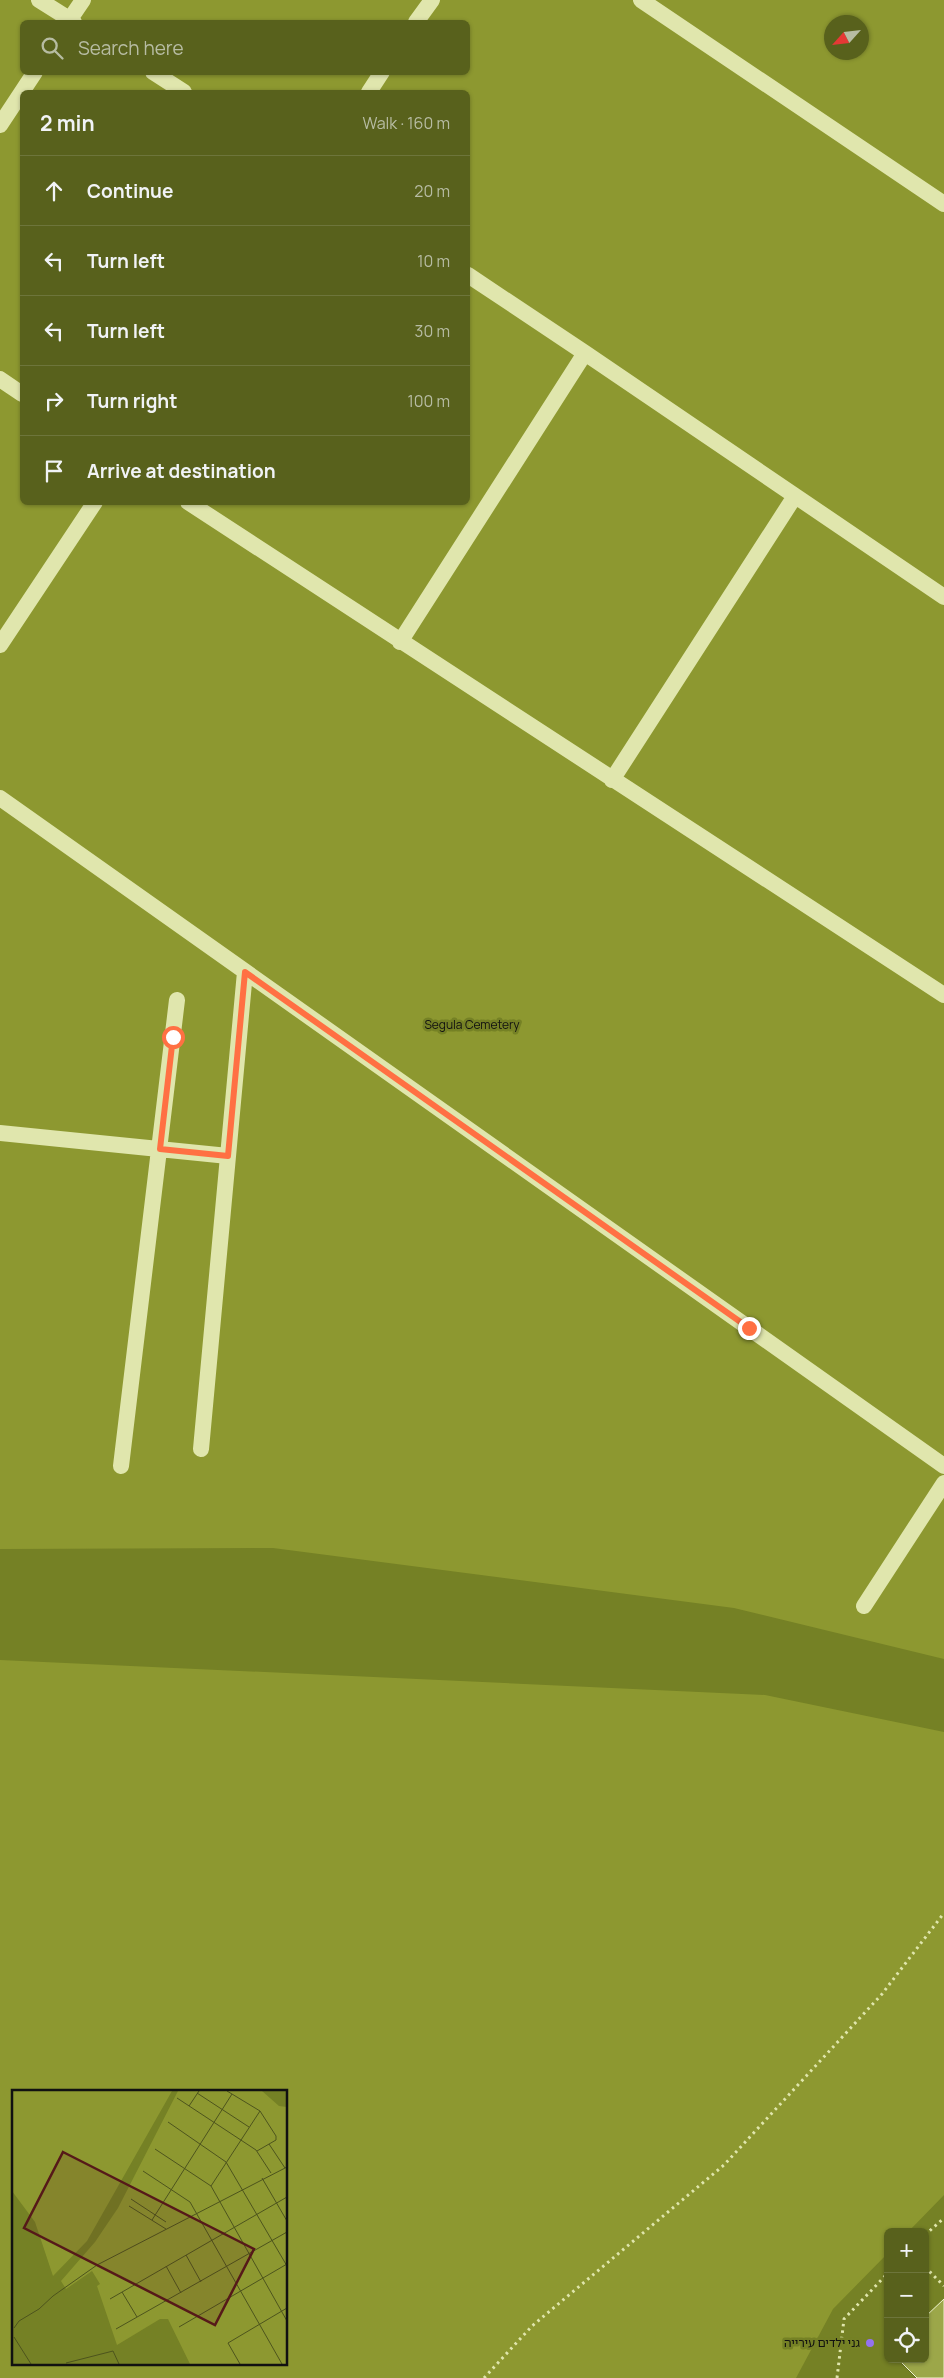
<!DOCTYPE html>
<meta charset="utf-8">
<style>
:root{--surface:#58611c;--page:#616a29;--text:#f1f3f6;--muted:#b7bca3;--line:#6d753b}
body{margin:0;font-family:Manrope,"Noto Sans Hebrew",sans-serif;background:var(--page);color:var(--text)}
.controls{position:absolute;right:15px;bottom:15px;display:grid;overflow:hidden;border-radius:8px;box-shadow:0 1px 4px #0004}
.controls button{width:45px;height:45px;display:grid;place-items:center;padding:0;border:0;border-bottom:1px solid var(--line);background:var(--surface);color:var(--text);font:25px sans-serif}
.compass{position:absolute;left:824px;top:15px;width:45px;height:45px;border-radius:50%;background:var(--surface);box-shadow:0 1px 4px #0004;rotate:243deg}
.stop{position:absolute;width:15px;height:15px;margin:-11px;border:4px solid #ff7043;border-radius:50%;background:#fff}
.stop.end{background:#ff7043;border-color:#fff;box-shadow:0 1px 5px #0008}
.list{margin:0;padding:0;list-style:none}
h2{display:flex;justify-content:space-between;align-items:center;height:65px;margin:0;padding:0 20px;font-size:21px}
h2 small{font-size:16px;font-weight:400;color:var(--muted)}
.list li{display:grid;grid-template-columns:32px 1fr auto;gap:15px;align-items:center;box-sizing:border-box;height:70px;padding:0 20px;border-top:1px solid var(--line)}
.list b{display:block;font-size:19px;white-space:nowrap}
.list em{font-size:16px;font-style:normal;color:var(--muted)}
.icon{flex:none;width:28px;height:28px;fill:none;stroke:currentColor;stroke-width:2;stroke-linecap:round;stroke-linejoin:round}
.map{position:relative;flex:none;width:944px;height:2378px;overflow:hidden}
.search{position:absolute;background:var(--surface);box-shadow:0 1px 4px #0004;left:20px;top:20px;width:450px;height:55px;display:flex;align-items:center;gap:12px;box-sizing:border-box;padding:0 18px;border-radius:8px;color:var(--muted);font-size:19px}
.panel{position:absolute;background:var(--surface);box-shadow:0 1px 4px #0004;left:20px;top:90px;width:450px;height:415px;border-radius:8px}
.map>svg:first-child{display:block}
.green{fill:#8d9830;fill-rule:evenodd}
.building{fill:#9ca74a;stroke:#f1f5d0;filter:url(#shadow)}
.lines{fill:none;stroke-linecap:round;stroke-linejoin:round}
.path{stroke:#e0e6ad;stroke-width:3;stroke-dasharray:2.5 4;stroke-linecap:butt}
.lane{stroke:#e0e6ad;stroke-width:16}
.route{stroke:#ff7043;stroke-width:6}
.poi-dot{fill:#9472f0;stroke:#758125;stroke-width:2}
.labels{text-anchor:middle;stroke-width:5;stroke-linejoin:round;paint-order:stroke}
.park-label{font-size:12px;fill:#111;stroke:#758125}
.poi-label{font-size:12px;fill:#111;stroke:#758125;text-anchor:end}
.inset-road{fill:none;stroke:#4d541d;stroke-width:1}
.view{fill:#561919;fill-opacity:0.15;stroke:#561919;stroke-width:2.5}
.inset-edge{fill:none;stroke:#111;stroke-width:2.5}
</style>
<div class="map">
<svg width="944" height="2378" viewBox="0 0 944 2378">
<defs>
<filter id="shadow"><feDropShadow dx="4.5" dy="4.5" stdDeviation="0" flood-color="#0009"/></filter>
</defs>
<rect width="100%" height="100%" fill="#758125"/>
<path class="green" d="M0,0h944v1659l-210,-51 -461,-60 -273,1zM22,22h446v50h-446zM832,22h30v30h-30zM22,92h446v410h-446z
M0,1660l765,35 179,37v463l-36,37h-20v21l-55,56 -37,69h-796zM14,2092h272v272h-272z"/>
<path class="building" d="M944,2299v79h-27l-19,-19h27v-42z"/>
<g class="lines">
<path class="path" d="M925,2235l19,-17
M925,2267l19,19
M484,2378l48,-52 192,-161 158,-171 62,-81
M837,2378l7,-59 44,-46"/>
<path class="lane" d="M39,0l35,22
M641,0l303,204
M68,22l15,-22
M416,22l16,-22
M153,72l31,20
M369,92l13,-20
M0,125l35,-53
M468,275l117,78 359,244
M0,379l22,15
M188,502l756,493
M400,642l185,-289
M0,645l95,-143
M612,780l183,-284
M0,798l944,668
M0,1133l228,23
M201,1449l44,-477
M121,1466l56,-466
M864,1606l80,-123"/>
</g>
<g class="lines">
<path class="route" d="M173,1037l-13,112 68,7 17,-184 504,356"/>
</g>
<circle class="poi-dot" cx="870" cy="2343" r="5"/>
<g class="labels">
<g class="park-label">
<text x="472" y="1029">Segula Cemetery</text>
</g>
<g class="poi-label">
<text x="860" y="2347">גני ילדים עירייה</text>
</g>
</g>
<g transform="translate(12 2090)">
<rect width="275" height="275" fill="#758125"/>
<path d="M0,1h160l-85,150 -34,35 -18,-54 -23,-31zM166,1h84l17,15 8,1v257h-97l-22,-45h-8l-43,26 -20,-59 3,-2 -8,-13 -26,18 -5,-8 34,-39 23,-34z" fill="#8d9830"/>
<path class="inset-road" d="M215,1l33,20 16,25v4l-19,11M185,3l52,34M165,8l79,52 15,23M177,16l10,-15M156,32l58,40 61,104M257,54l16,24M143,59l56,37 76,135M131,81l47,31 92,162M250,88l25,43M199,96l49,-75M119,109l35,23M117,116l37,23M140,130l80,-126M174,165l15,27M154,176l15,27M110,202l15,25M98,209l177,-102M167,237l108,-63M2,238l5,-7 20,-12 14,-13 44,-31 190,-98M104,239l171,-97M2,247l17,27M54,273l47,-12 6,13M228,274l-12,-21 59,-35"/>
<path class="view" d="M51,62l191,97 -39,76 -191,-97z"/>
<rect width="275" height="275" class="inset-edge"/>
</g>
</svg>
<div class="controls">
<button>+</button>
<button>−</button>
<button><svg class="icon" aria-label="locate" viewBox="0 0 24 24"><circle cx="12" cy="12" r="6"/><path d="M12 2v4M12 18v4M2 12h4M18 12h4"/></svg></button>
</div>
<svg class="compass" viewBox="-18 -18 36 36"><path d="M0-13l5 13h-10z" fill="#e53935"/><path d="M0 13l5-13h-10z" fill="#b7bca3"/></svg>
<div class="stop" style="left:173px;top:1037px"></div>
<div class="stop end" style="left:749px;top:1328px"></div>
<div class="search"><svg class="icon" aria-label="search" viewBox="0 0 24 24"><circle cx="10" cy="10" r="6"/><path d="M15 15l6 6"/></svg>Search here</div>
<section class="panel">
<h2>2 min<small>Walk · 160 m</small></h2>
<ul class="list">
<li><svg class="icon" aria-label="ahead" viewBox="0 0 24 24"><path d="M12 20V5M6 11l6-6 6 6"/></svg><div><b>Continue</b></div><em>20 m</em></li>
<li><svg class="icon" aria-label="left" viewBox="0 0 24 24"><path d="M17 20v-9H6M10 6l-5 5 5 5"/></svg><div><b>Turn left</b></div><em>10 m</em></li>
<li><svg class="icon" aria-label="left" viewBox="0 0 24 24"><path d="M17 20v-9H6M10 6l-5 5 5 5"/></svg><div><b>Turn left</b></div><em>30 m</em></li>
<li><svg class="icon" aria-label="right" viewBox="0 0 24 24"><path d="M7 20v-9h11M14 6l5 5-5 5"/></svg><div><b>Turn right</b></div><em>100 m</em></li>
<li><svg class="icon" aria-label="arrive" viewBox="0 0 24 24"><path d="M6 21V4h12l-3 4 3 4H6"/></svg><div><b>Arrive at destination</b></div></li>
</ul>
</section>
</div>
